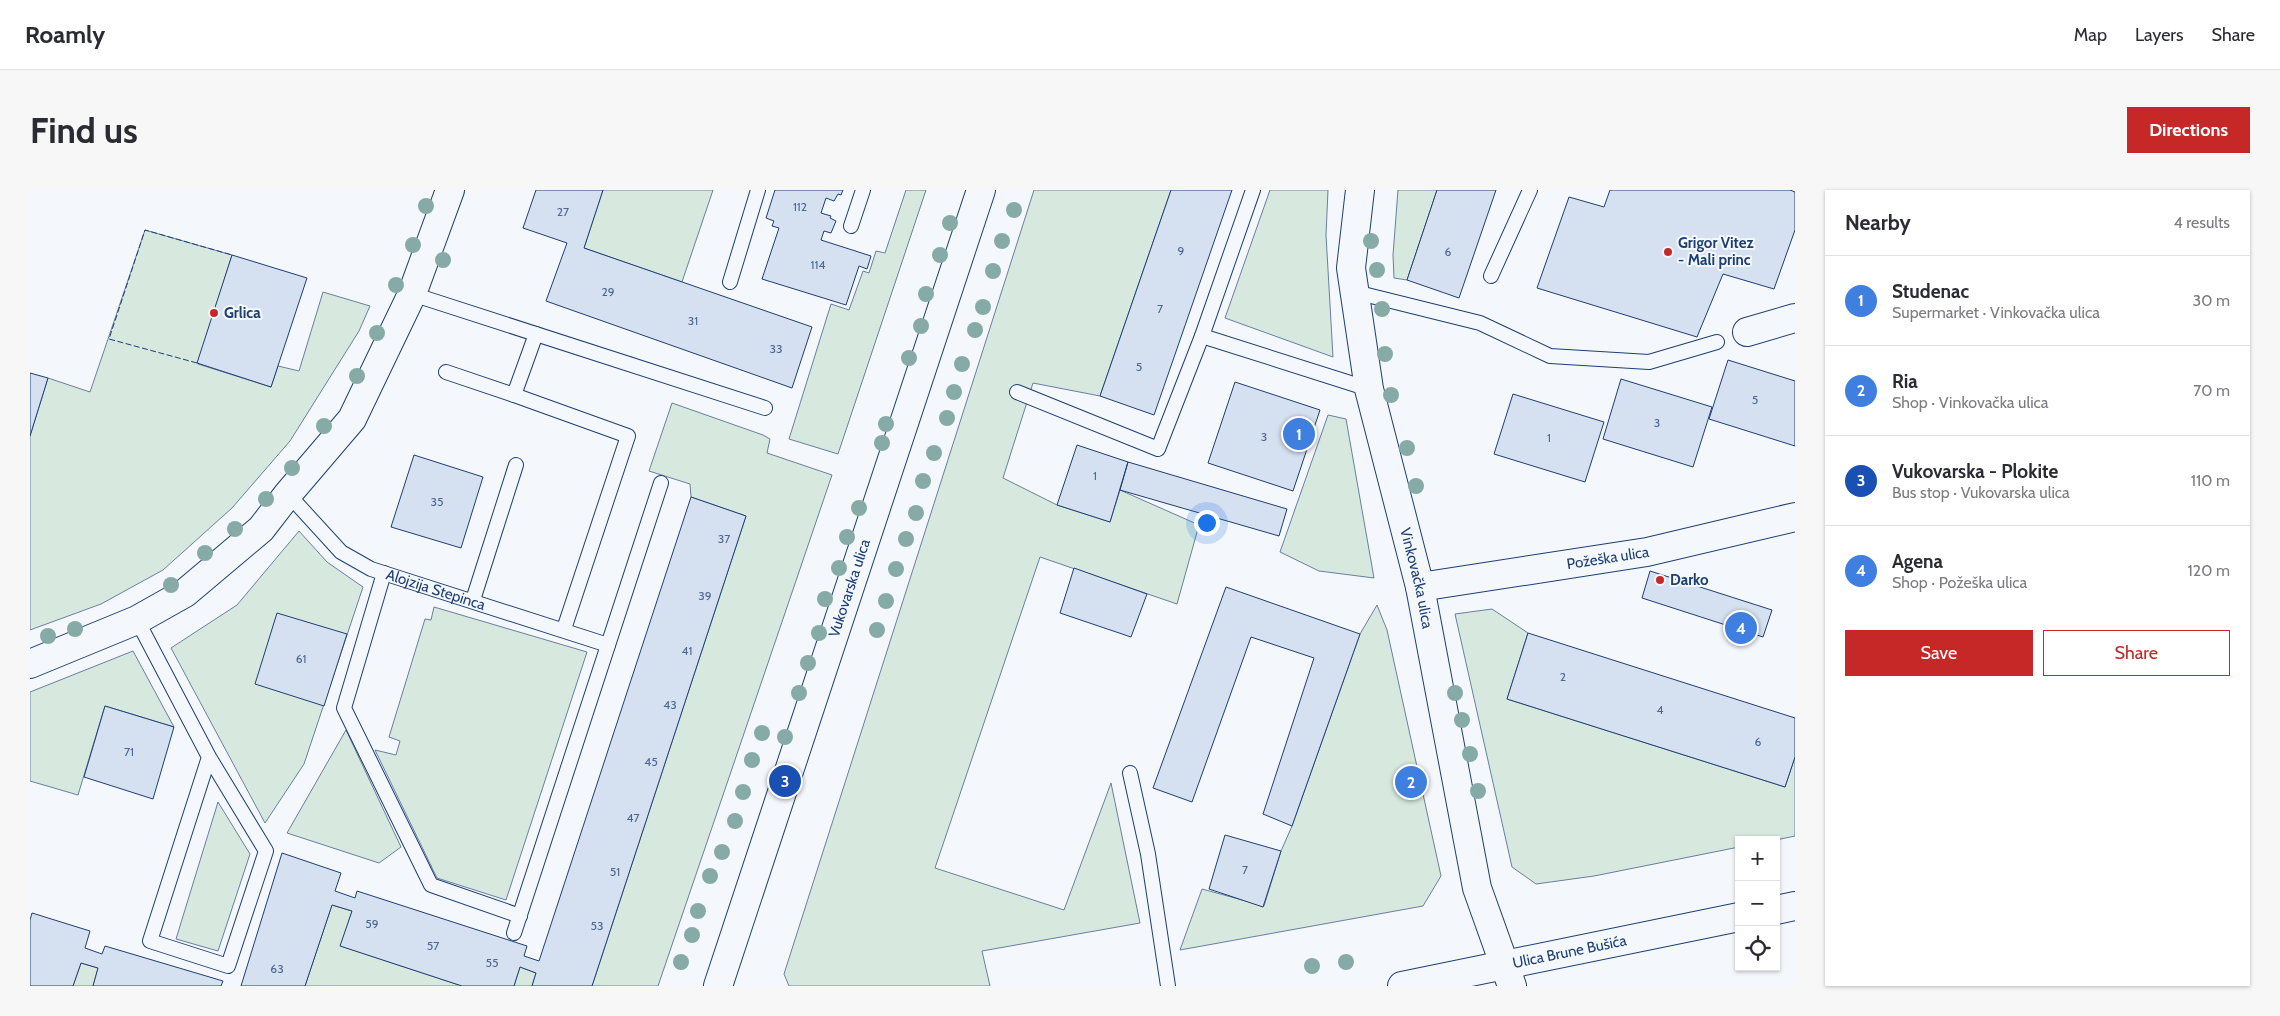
<!DOCTYPE html>
<meta charset="utf-8">
<style>
:root{--surface:#fff;--page:#f7f7f7;--text:#2b2b33;--muted:#7c7c81;--line:#e1e1e2;--accent:#c62828}
body{margin:0;font-family:Cabin,sans-serif;background:var(--page);color:var(--text)}
.controls{position:absolute;right:15px;bottom:15px;display:grid;overflow:hidden;border-radius:0px;box-shadow:0 1px 4px #0004}
.controls button{width:45px;height:45px;display:grid;place-items:center;padding:0;border:0;border-bottom:1px solid var(--line);background:var(--surface);color:var(--text);font:25px sans-serif}
.you{position:absolute;left:1176px;top:332px;width:18px;height:18px;margin:-12px;border:4px solid #fff;border-radius:50%;background:#1a73e8;box-shadow:0 0 0 8px #1a73e833}
.badge{display:grid;place-items:center;width:32px;height:32px;border-radius:50%;background:var(--accent);color:#fff;font-size:16px;font-weight:700}
.pin{position:absolute;translate:-50% -50%;border:2px solid #fff;box-shadow:0 1px 5px #0006}
.list{margin:0;padding:0;list-style:none}
h2{display:flex;justify-content:space-between;align-items:center;height:65px;margin:0;padding:0 20px;font-size:21px}
h2 small{font-size:16px;font-weight:400;color:var(--muted)}
.list li{display:grid;grid-template-columns:32px 1fr auto;gap:15px;align-items:center;box-sizing:border-box;height:90px;padding:0 20px;border-top:1px solid var(--line)}
.list b{display:block;font-size:19px;white-space:nowrap}
.list p{margin:0;font-size:16px;white-space:nowrap;color:var(--muted)}
.list em{font-size:16px;font-style:normal;color:var(--muted)}
.actions{display:flex;gap:10px;padding:15px 20px}
.actions a{flex:1;padding:11px 0;border:1px solid var(--accent);border-radius:0px;text-align:center;font-size:18px;color:var(--accent)}
.actions .main{background:var(--accent);color:#fff}
.icon{flex:none;width:28px;height:28px;fill:none;stroke:currentColor;stroke-width:2;stroke-linecap:round;stroke-linejoin:round}
.map{position:relative;flex:none;width:1765px;height:796px;overflow:hidden;border-radius:0px}
header{display:flex;align-items:center;gap:30px;box-sizing:border-box;height:70px;padding:0 25px;background:var(--surface);border-bottom:1px solid var(--line)}
header strong{font-size:24px}
nav{display:flex;gap:28px;margin-inline-start:auto;font-size:18px}
.intro{display:flex;align-items:center;justify-content:space-between;box-sizing:border-box;height:120px;padding:0 30px}
h1{margin:0;font-size:35px}
.button{padding:12px 22px;border-radius:0px;background:var(--accent);color:#fff;font-size:18px;font-weight:700}
main{display:flex;gap:30px;padding:0 30px}
aside{flex:1;background:var(--surface);border-radius:0px;box-shadow:0 1px 4px #0004}
.map>svg:first-child{display:block}
.green{fill:#d7e8df;stroke:#687fa3}
.building{fill:#d5e0f0;stroke:#1d3f73}
.lines{fill:none;stroke-linecap:round;stroke-linejoin:round}
.lane-casing{stroke:#1d3f73;stroke-width:16}
.street-casing{stroke:#1d3f73;stroke-width:30}
.secondary-casing{stroke:#1d3f73;stroke-width:30}
.lane{stroke:#f4f7fb;stroke-width:14}
.street{stroke:#f4f7fb;stroke-width:28}
.secondary{stroke:#f4f7fb;stroke-width:28}
.fence{stroke:#1d3f73;stroke-width:1;stroke-dasharray:6 2.5;stroke-linecap:butt}
.tree{fill:#86aba6}
.poi-dot{fill:#c62828;stroke:#f4f7fb;stroke-width:2}
.labels{text-anchor:middle;stroke-width:4;stroke-linejoin:round;paint-order:stroke}
.number-label{font-size:12px;fill:#4b6792}
.poi-label{font-size:15px;font-weight:bold;fill:#1d3f73;stroke:#f4f7fb;text-anchor:start}
.street-label{font-size:15px;fill:#1d3f73;stroke:#f4f7fb}
</style>
<header>
<strong>Roamly</strong>
<nav><a>Map</a><a>Layers</a><a>Share</a></nav>
</header>
<div class="intro"><h1>Find us</h1><a class="button">Directions</a></div>
<main>
<div class="map">
<svg width="1765" height="796" viewBox="0 0 1765 796">
<rect width="100%" height="100%" fill="#f4f7fb"/>
<path class="green" d="M573,0h110l-31,92 -98,-34z
M876,0h20l-88,264 -49,-15 42,-135 18,6 14,-39 6,2 7,-22 9,2z
M1004,0h137l-71,206 -67,-13 -30,95 54,27 53,17 10,-32 79,35 -22,79 -137,-47 -105,311 129,42 47,-127 29,140 -158,28 8,35h-201l-5,-12z
M1240,0h58l-2,45 7,122 -108,-39z
M1368,0h39l-30,90 -13,-2 -1,-23z
M115,40l87,25 -34,109 73,23 7,-21 21,5 24,-79 47,14 -11,25 -69,110 -58,67 -69,62 -62,34 -71,26v-194l18,-58 42,14z
M642,213l91,32 7,4 -3,14 65,22 -174,511h-66l154,-470 -55,-19 -1,-13 -41,-13z
M1298,225l18,4 28,159 -55,-7 -39,-19z
M269,341l28,31 36,25 -59,177 -39,59 -94,-175 66,-43z
M1347,415l10,25 54,246 -18,30 -243,44 22,-61 62,17 17,-55 11,-25 68,-192z
M404,417l153,45 -81,248 -69,-22 -62,-128 21,5 4,-14 -11,-4 36,-118 6,1z
M1462,419l36,24 -21,66 278,88 10,-30v79l-19,4h-37v7l-145,29 -58,8 -24,-17 -57,-253z
M103,461l41,76 -69,-21 -27,89 -48,-14v-89z
M316,540l55,117 -22,16 -92,-30z
M188,612l32,52 -32,97 -42,-12z
M302,715l20,6 -11,35 121,40h-157z
M51,773l17,5 -5,18h-20z
M490,777l16,6 -4,13h-18z"/>
<path class="building" d="M506,0h67l-19,58 228,79 -20,61 -246,-87 21,-58 -44,-15z
M745,0h68l-2,5 -3,-1 -4,7 -8,-3 -5,15 10,3 -1,2 6,3 -5,12 -7,-2 -3,9 50,16 -4,13 -8,-3 -13,39 -84,-26 17,-51 -7,-2 2,-5 -8,-3z
M1141,0h61l-78,225 -54,-19z
M1407,0h59l-37,108 -52,-18z
M1580,0h180l5,2v38l-21,59 -51,-15 -26,63 -160,-49 32,-91 35,10z
M202,65l75,23 -36,109 -74,-24z
M1698,170l67,21v65l-86,-27z
M0,183l18,5 -18,58z
M1591,189l91,28 -19,60 -90,-28z
M1205,192l85,28 -27,81 -85,-28z
M1483,204l91,28 -19,60 -91,-28z
M1047,255l51,17 -18,60 -53,-17z
M384,265l69,22 -22,71 -70,-21z
M1098,272l159,47 -8,27 -159,-46z
M661,307l55,19 -154,470h-60l4,-13 -16,-6 -6,19h-52l-122,-40 12,-35 -20,-6 -27,81h-64l41,-133 59,20 -6,18 20,7 2,-7 170,55 -3,10 15,5z
M1044,378l73,26 -16,43 -71,-24z
M1620,381l122,39 -9,27 -121,-39z
M1196,397l134,47 -68,192 -29,-12 51,-156 -63,-21 -59,165 -39,-14z
M247,423l70,21 -23,72 -69,-22z
M1498,443l267,85v39l-10,30 -278,-88z
M75,516l69,21 -21,72 -69,-22z
M1195,645l56,16 -18,56 -54,-18z
M2,723l58,18 -5,17 17,6 3,-8 118,35 -2,5h-128l5,-18 -17,-5 -8,23h-43v-66z"/>
<g class="lines">
<g class="lane-casing">
<g id="lane">
<path d="M1223,0l-51,146 167,53"/>
<path d="M821,36l12,-36"/>
<path d="M1461,86l39,-86"/>
<path d="M700,92l28,-92"/>
<path d="M1325,102l125,31 70,33 99,6 68,-20"/>
<path d="M382,104l353,114"/>
<path d="M416,182l68,23 22,-61"/>
<path d="M987,202l141,57 44,-113"/>
<path d="M484,205l114,41 -64,193"/>
<path id="s1" d="M258,304l53,58 30,17 237,76"/>
<path d="M354,383l-40,135 87,177 89,31"/>
<path d="M443,410l43,-135"/>
<path d="M107,430l72,137 57,94 -38,115 -78,-25 59,-184"/>
<path d="M1100,583l18,81 20,132"/>
<path d="M484,743l147,-450"/>
</g>
</g>
<g class="street-casing">
<g id="street">
<path id="s2" d="M1330,0l-9,78 18,121 51,198 57,301 35,98"/>
<path d="M1717,142l48,-14"/>
<path id="s3" d="M1390,397l227,-35 148,-35"/>
<path d="M0,474l107,-44 48,-27 76,-64 27,-35 64,-75 60,-125 38,-104"/>
</g>
</g>
<g class="secondary-casing">
<g id="secondary">
<path d="M1746,720l19,-4"/>
<path id="s4" d="M688,796l263,-796"/>
<path id="s5" d="M1372,796l337,-69"/>
</g>
</g>
<use href="#lane" class="lane"/>
<use href="#street" class="street"/>
<use href="#secondary" class="secondary"/>
<path class="fence" d="M167,173l-88,-24 36,-109 87,25"/>
</g>
<g class="tree">
<circle cx="396" cy="16" r="8"/>
<circle cx="984" cy="20" r="8"/>
<circle cx="920" cy="33" r="8"/>
<circle cx="972" cy="51" r="8"/>
<circle cx="1341" cy="51" r="8"/>
<circle cx="383" cy="55" r="8"/>
<circle cx="910" cy="65" r="8"/>
<circle cx="413" cy="70" r="8"/>
<circle cx="1347" cy="80" r="8"/>
<circle cx="963" cy="81" r="8"/>
<circle cx="366" cy="95" r="8"/>
<circle cx="896" cy="104" r="8"/>
<circle cx="953" cy="117" r="8"/>
<circle cx="1352" cy="119" r="8"/>
<circle cx="891" cy="136" r="8"/>
<circle cx="945" cy="140" r="8"/>
<circle cx="347" cy="143" r="8"/>
<circle cx="1355" cy="164" r="8"/>
<circle cx="879" cy="168" r="8"/>
<circle cx="932" cy="174" r="8"/>
<circle cx="327" cy="186" r="8"/>
<circle cx="924" cy="202" r="8"/>
<circle cx="1361" cy="205" r="8"/>
<circle cx="917" cy="228" r="8"/>
<circle cx="856" cy="234" r="8"/>
<circle cx="294" cy="236" r="8"/>
<circle cx="852" cy="253" r="8"/>
<circle cx="1377" cy="258" r="8"/>
<circle cx="904" cy="263" r="8"/>
<circle cx="262" cy="278" r="8"/>
<circle cx="893" cy="291" r="8"/>
<circle cx="1386" cy="296" r="8"/>
<circle cx="236" cy="309" r="8"/>
<circle cx="829" cy="318" r="8"/>
<circle cx="886" cy="323" r="8"/>
<circle cx="205" cy="339" r="8"/>
<circle cx="817" cy="347" r="8"/>
<circle cx="876" cy="349" r="8"/>
<circle cx="175" cy="363" r="8"/>
<circle cx="809" cy="378" r="8"/>
<circle cx="866" cy="379" r="8"/>
<circle cx="141" cy="395" r="8"/>
<circle cx="795" cy="409" r="8"/>
<circle cx="856" cy="411" r="8"/>
<circle cx="45" cy="439" r="8"/>
<circle cx="847" cy="440" r="8"/>
<circle cx="789" cy="443" r="8"/>
<circle cx="18" cy="446" r="8"/>
<circle cx="778" cy="473" r="8"/>
<circle cx="769" cy="503" r="8"/>
<circle cx="1425" cy="503" r="8"/>
<circle cx="1432" cy="530" r="8"/>
<circle cx="732" cy="543" r="8"/>
<circle cx="755" cy="547" r="8"/>
<circle cx="1440" cy="564" r="8"/>
<circle cx="722" cy="570" r="8"/>
<circle cx="1448" cy="601" r="8"/>
<circle cx="713" cy="602" r="8"/>
<circle cx="705" cy="631" r="8"/>
<circle cx="692" cy="662" r="8"/>
<circle cx="680" cy="686" r="8"/>
<circle cx="668" cy="721" r="8"/>
<circle cx="662" cy="745" r="8"/>
<circle cx="651" cy="772" r="8"/>
<circle cx="1316" cy="772" r="8"/>
<circle cx="1282" cy="776" r="8"/>
</g>
<g class="poi-dot">
<circle cx="1638" cy="62" r="5"/>
<circle cx="184" cy="123" r="5"/>
<circle cx="1630" cy="390" r="5"/>
</g>
<g class="labels">
<g class="number-label">
<text x="770" y="21">112</text>
<text x="533" y="26">27</text>
<text x="1151" y="65">9</text>
<text x="1418" y="66">6</text>
<text x="788" y="79">114</text>
<text x="578" y="106">29</text>
<text x="1130" y="123">7</text>
<text x="663" y="135">31</text>
<text x="746" y="163">33</text>
<text x="1109" y="181">5</text>
<text x="1725" y="214">5</text>
<text x="1627" y="237">3</text>
<text x="1234" y="251">3</text>
<text x="1519" y="252">1</text>
<text x="1065" y="290">1</text>
<text x="407" y="316">35</text>
<text x="694" y="353">37</text>
<text x="675" y="410">39</text>
<text x="657" y="465">41</text>
<text x="271" y="473">61</text>
<text x="1533" y="491">2</text>
<text x="640" y="519">43</text>
<text x="1630" y="524">4</text>
<text x="1728" y="556">6</text>
<text x="99" y="566">71</text>
<text x="621" y="576">45</text>
<text x="603" y="632">47</text>
<text x="1215" y="684">7</text>
<text x="585" y="686">51</text>
<text x="342" y="738">59</text>
<text x="567" y="740">53</text>
<text x="403" y="760">57</text>
<text x="462" y="777">55</text>
<text x="247" y="783">63</text>
</g>
<g class="poi-label">
<text x="1648" y="58">Grigor Vitez<tspan x="1648" dy="17">- Mali princ</tspan></text>
<text x="194" y="128">Grlica</text>
<text x="1640" y="395">Darko</text>
</g>
<g class="street-label">
<text dy="5" stroke="none"><textPath href="#s3" startOffset="190">Požeška ulica</textPath></text>
<text dy="5" stroke="none"><textPath href="#s2" startOffset="396">Vinkovačka ulica</textPath></text>
<text dy="5" stroke="none"><textPath href="#s4" startOffset="419">Vukovarska ulica</textPath></text>
<text dy="5" stroke="none"><textPath href="#s1" startOffset="181">Alojzija Stepinca</textPath></text>
<text dy="5" stroke="none"><textPath href="#s5" startOffset="171">Ulica Brune Bušića</textPath></text>
</g>
</g>
</svg>
<div class="controls">
<button>+</button>
<button>−</button>
<button><svg class="icon" aria-label="locate" viewBox="0 0 24 24"><circle cx="12" cy="12" r="6"/><path d="M12 2v4M12 18v4M2 12h4M18 12h4"/></svg></button>
</div>
<div class="you"></div>
<div class="pin badge" style="left:1269px;top:244px;background:#3f7fe0">1</div>
<div class="pin badge" style="left:1381px;top:592px;background:#3f7fe0">2</div>
<div class="pin badge" style="left:755px;top:591px;background:#1a4fb4">3</div>
<div class="pin badge" style="left:1711px;top:438px;background:#3f7fe0">4</div>
</div>
<aside>
<h2>Nearby<small>4 results</small></h2>
<ul class="list">
<li><span class="badge" style="background:#3f7fe0">1</span><div><b>Studenac</b><p>Supermarket · Vinkovačka ulica</p></div><em>30 m</em></li>
<li><span class="badge" style="background:#3f7fe0">2</span><div><b>Ria</b><p>Shop · Vinkovačka ulica</p></div><em>70 m</em></li>
<li><span class="badge" style="background:#1a4fb4">3</span><div><b>Vukovarska - Plokite</b><p>Bus stop · Vukovarska ulica</p></div><em>110 m</em></li>
<li><span class="badge" style="background:#3f7fe0">4</span><div><b>Agena</b><p>Shop · Požeška ulica</p></div><em>120 m</em></li>
</ul>
<div class="actions"><a class="main">Save</a><a>Share</a></div>
</aside>
</main>
